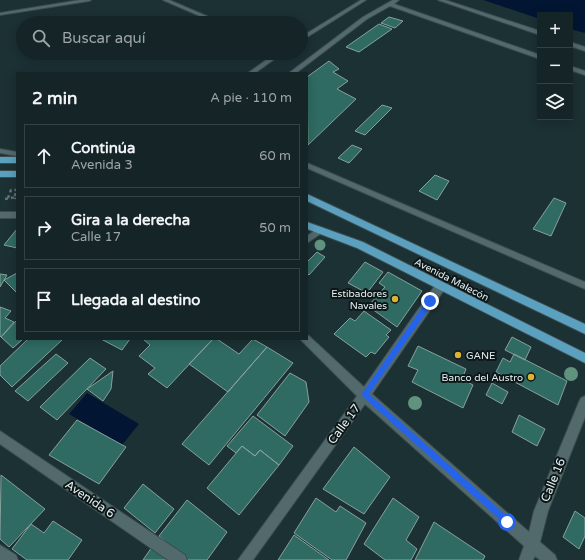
<!DOCTYPE html>
<html lang="es">
<meta charset="utf-8">
<style>
:root{--surface:#152527;--page:#1e2d2f;--text:#f1f3f6;--muted:#9da5a7;--line:#344244}
body{margin:0;font-family:"Varela Round",sans-serif;background:var(--page);color:var(--text)}
.controls{position:absolute;right:12px;top:12px;display:grid;overflow:hidden;border-radius:0px;box-shadow:0 2px 10px #0003}
.controls button{width:36px;height:36px;display:grid;place-items:center;padding:0;border:0;border-bottom:1px solid var(--line);background:var(--surface);color:var(--text);font:20px sans-serif}
.stop{position:absolute;width:12px;height:12px;margin:-9px;border:3px solid #2563eb;border-radius:50%;background:#fff}
.stop.end{background:#2563eb;border-color:#fff;box-shadow:0 1px 4px #0008}
.list{margin:0;padding:0;list-style:none}
h2{display:flex;justify-content:space-between;align-items:center;height:52px;margin:0;padding:0 16px;font-size:17px}
h2 small{font-size:13px;font-weight:400;color:var(--muted)}
.list li{display:grid;grid-template-columns:26px 1fr auto;gap:12px;align-items:center;box-sizing:border-box;height:64px;margin:0 8px 8px;padding:0 8px;border:1px solid var(--line);border-radius:0px}
.list b{display:block;font-size:15px;white-space:nowrap}
.list p{margin:0;font-size:13px;white-space:nowrap;color:var(--muted)}
.list em{font-size:13px;font-style:normal;color:var(--muted)}
.icon{flex:none;width:22px;height:22px;fill:none;stroke:currentColor;stroke-width:2;stroke-linecap:round;stroke-linejoin:round}
.map{position:relative;flex:none;width:585px;height:560px;overflow:hidden}
.search{position:absolute;background:var(--surface);box-shadow:0 2px 10px #0003;left:16px;top:16px;width:292px;height:44px;display:flex;align-items:center;gap:10px;box-sizing:border-box;padding:0 14px;border-radius:22px;color:var(--muted);font-size:15px}
.panel{position:absolute;background:var(--surface);box-shadow:0 2px 10px #0003;left:16px;top:72px;width:292px;height:268px;border-radius:0px}
.map>svg:first-child{display:block}
.water{fill:#021633}
.building{fill:#2f6b63;stroke:#88a09c}
.lines{fill:none;stroke-linecap:round;stroke-linejoin:round}
.service-casing{stroke:#3a4c4f;stroke-width:2}
.minor-casing{stroke:#3a4c4f;stroke-width:2}
.primary-casing{stroke:#3a4c4f;stroke-width:2}
.path{stroke:#617375;stroke-width:2.5;stroke-dasharray:3 3;stroke-linecap:butt}
.service{fill:#536a6d;fill-rule:evenodd}
.minor{fill:#536a6d;fill-rule:evenodd}
.primary{fill:#5ba1bf;fill-rule:evenodd}
.tree{fill:#60927e}
.route{fill:#2563eb}
.poi-dot{fill:#dbb233;stroke:#0e1718;stroke-width:1.5}
.labels{text-anchor:middle;stroke-width:4;stroke-linejoin:round;paint-order:stroke}
.street-label{font-size:10px;fill:#e5f1f3;stroke:#0e1718}
.poi-label{font-size:10px;fill:#e5f1f3;stroke:#0e1718;text-anchor:end}
.near-street-label{font-size:12px;fill:#e5f1f3;stroke:#0e1718}
</style>
<div class="map">
<svg width="585" height="560" viewBox="0 0 585 560">
<rect width="100%" height="100%" fill="#1c3134"/>
<path class="water" d="M483,0h102v33l-15,-4v-14h-30v4z
M87,393l52,31 -17,21 -53,-31z"/>
<path class="building" d="M389,17l14,4 -8,7 -14,-5z
M379,24l13,5 -33,23 -13,-5z
M329,61l10,8 -6,3 15,9 -11,8 19,10 -48,46 -1,-68z
M382,105l10,3 -27,27 -10,-4z
M352,145l10,4 -13,14 -11,-5z
M435,175l14,6 -12,19 -18,-9z
M554,198l12,5 -15,33 -18,-7z
M17,229v19l-13,-3z
M317,252l8,5 -16,18 -2,-2v-11z
M365,262l18,10 -16,21 -19,-10z
M388,272l34,19 -25,36 -29,-21 17,-19 -6,-4z
M17,273v20l-13,-13z
M0,274l7,1 -7,12z
M0,307l11,4 -6,7 9,4 -13,15 -1,-1z
M364,311l27,19 -5,5 3,2 -14,17 -4,-2 -5,5 -32,-23 16,-16 5,3z
M17,320v19h6l-10,9 -12,-11z
M512,337l19,10 -6,13 -20,-10z
M28,339h35l-51,48 -12,-12v-9z
M101,339h29l-8,11z
M213,339h4l22,15 14,-15 14,8 -39,45 -39,-28z
M213,339l-46,49 -19,-14 7,-6 -16,-12 11,-11 -7,-6z
M418,346l48,23 -4,10 11,6 -10,23 -51,-26 6,-12 -10,-4z
M267,347l26,16 -84,102 -27,-21z
M56,354l12,9 -40,38 -13,-10z
M514,354l53,27 -9,24 -62,-33 7,-14 7,4z
M90,358l16,11 -49,51 -17,-13z
M113,371l-2,18 -8,12 -16,-12z
M290,373l16,9 3,20 -24,34 -28,-21z
M492,383l16,9 -6,12 -16,-9z
M519,415l26,14 -8,17 -25,-14z
M253,416l40,30 -14,19 -19,-15 -5,6 -13,-10 -6,7 -9,-7z
M77,420l49,27 -27,37 -50,-29z
M242,446l13,10 5,-6 19,15 -40,50 -32,-27z
M354,447l36,30 -26,37 -41,-25z
M1,475l44,34 -36,38 -9,-8z
M143,484l31,25 -19,24 -31,-25z
M316,498l20,14 4,-6 26,17 -20,37h-14l-38,-27z
M393,498l26,19 -13,23 11,9 -6,11h-26l-21,-16z
M187,500l40,32 -20,28h-20l-28,-24z
M575,511l10,7v18l-6,13 -16,-12z
M53,521l29,19 -14,20h-41l-15,-11 19,-25 13,9z
M434,522l51,34 -2,4h-68z
M294,535l35,25h-51z
M154,544l25,16h-36z"/>
<g class="lines">
<g class="service-casing">
<path id="service" d="M80,0h11l-2,1 -89,14v-2z
M163,0h6l54,23h-7z
M361,0h5l-65,41v-4z
M393,0h6l-5,4 146,51v4l-150,-53 -23,13 -71,54h-7l74,-56z
M438,0h7l95,31v4z
M570,42l15,5v4l-15,-5z
M276,53h7l-28,20h-7z
M570,66l15,5v4l-15,-5z
M0,149l17,3v4l-17,-3z
M307,163l278,119v7l-278,-121z
M320,227l3,1 1,2 -1,2 -16,11v-7z"/>
</g>
<g class="minor-casing">
<path id="minor" d="M0,212h17v6h-17z
M440,283l4,1 1,3 -1,3 -72,104 157,138 5,-21 45,-109 2,-4 4,-2v21l-37,94 -8,31 15,13 2,5h-17l-5,-4 -2,4h-14l5,-14 -159,-142 -112,156h-15l119,-164 -57,-57h7v-4l2,1 55,51 72,-103z
M0,431l185,124 2,5h-19l-168,-116z
M0,545l16,10 2,5h-18z"/>
</g>
<g class="primary-casing">
<path id="primary" d="M0,157h17v6h-17z
M0,171h17v6h-17z
M307,194l278,130v10l-278,-133z
M307,222l56,20 222,111v10l-228,-115 -50,-19z"/>
</g>
<path class="path" d="M8,198l3,-8h6l-3,8
M5,199l11,-2 -1,2"/>
<use href="#service" class="service"/>
<use href="#minor" class="minor"/>
<use href="#primary" class="primary"/>
</g>
<g class="tree">
<circle cx="320" cy="245" r="5.5"/>
<circle cx="571" cy="374" r="7"/>
<circle cx="415" cy="403" r="7"/>
</g>
<path class="route" d="M428,299h5v4l-64,91 141,125 2,3 -5,4 -146,-131z"/>
<g class="poi-dot">
<circle cx="395" cy="299" r="4"/>
<circle cx="458" cy="355" r="4"/>
<circle cx="531" cy="377" r="4"/>
</g>
<g class="labels">
<g class="street-label">
<text transform="translate(452 279) rotate(27)" y="4">Avenida Malecón</text>
</g>
<g class="poi-label">
<text x="387" y="297">Estibadores<tspan x="387" dy="12">Navales</tspan></text>
<text x="466" y="359" text-anchor="start">GANE</text>
<text x="523" y="381">Banco del Austro</text>
</g>
<g class="near-street-label">
<text transform="translate(344 424) rotate(-54)" y="4">Calle 17</text>
<text transform="translate(553 480) rotate(-68)" y="4">Calle 16</text>
<text transform="translate(90 499) rotate(34)" y="4">Avenida 6</text>
</g>
</g>
</svg>
<div class="controls">
<button>+</button>
<button>−</button>
<button><svg class="icon" aria-label="layers" viewBox="0 0 24 24"><path d="M12 4l9 5-9 5-9-5zM3 14l9 5 9-5"/></svg></button>
</div>
<div class="stop" style="left:507px;top:522px"></div>
<div class="stop end" style="left:430px;top:301px"></div>
<div class="search"><svg class="icon" aria-label="search" viewBox="0 0 24 24"><circle cx="10" cy="10" r="6"/><path d="M15 15l6 6"/></svg>Buscar aquí</div>
<section class="panel">
<h2>2 min<small>A pie · 110 m</small></h2>
<ul class="list">
<li><svg class="icon" aria-label="ahead" viewBox="0 0 24 24"><path d="M12 20V5M6 11l6-6 6 6"/></svg><div><b>Continúa</b><p>Avenida 3</p></div><em>60 m</em></li>
<li><svg class="icon" aria-label="right" viewBox="0 0 24 24"><path d="M7 20v-9h11M14 6l5 5-5 5"/></svg><div><b>Gira a la derecha</b><p>Calle 17</p></div><em>50 m</em></li>
<li><svg class="icon" aria-label="arrive" viewBox="0 0 24 24"><path d="M6 21V4h12l-3 4 3 4H6"/></svg><div><b>Llegada al destino</b></div></li>
</ul>
</section>
</div>
